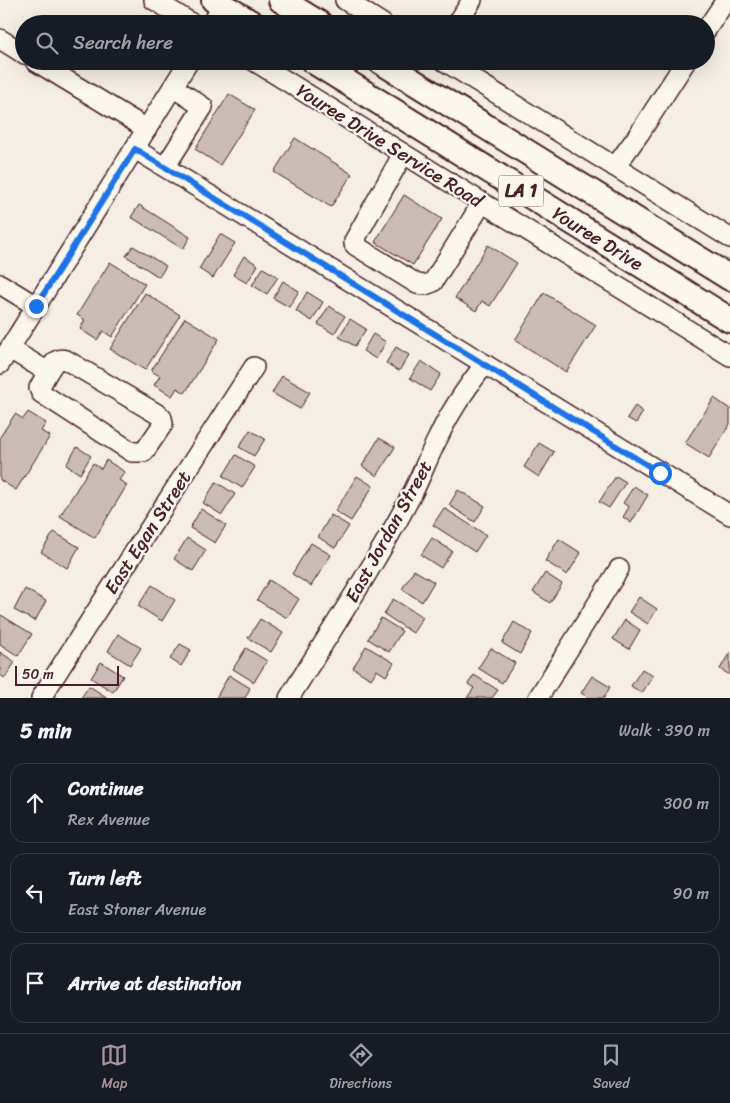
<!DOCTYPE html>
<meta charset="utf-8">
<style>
:root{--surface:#171b24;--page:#242831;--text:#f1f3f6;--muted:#9ea1a6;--line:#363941;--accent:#a6949b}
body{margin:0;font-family:Sriracha,sans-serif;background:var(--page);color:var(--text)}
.scale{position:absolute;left:15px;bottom:12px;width:104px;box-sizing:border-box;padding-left:5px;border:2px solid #4a1f2b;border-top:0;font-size:14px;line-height:18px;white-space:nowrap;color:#4a1f2b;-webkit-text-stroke:4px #fbf7ec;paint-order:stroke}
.stop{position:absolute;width:15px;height:15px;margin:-11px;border:4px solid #1a73e8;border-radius:50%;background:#fff}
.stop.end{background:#1a73e8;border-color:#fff;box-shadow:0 1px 5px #0008}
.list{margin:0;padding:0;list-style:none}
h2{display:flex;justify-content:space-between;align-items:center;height:65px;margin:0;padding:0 20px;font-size:21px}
h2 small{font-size:16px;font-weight:400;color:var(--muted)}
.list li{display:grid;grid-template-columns:32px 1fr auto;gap:15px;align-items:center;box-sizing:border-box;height:80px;margin:0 10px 10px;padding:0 10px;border:1px solid var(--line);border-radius:15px}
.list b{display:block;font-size:19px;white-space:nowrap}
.list p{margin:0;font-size:16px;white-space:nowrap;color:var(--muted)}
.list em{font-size:16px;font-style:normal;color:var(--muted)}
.icon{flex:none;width:28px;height:28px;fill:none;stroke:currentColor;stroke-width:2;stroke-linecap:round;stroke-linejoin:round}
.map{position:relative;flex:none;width:730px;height:698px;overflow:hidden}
.search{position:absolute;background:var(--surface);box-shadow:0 5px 20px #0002;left:15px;right:15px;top:15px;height:55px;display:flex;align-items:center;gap:12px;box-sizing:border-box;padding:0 18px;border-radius:28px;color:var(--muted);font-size:19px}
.sheet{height:335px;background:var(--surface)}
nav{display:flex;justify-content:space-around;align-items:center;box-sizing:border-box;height:70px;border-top:1px solid var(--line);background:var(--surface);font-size:14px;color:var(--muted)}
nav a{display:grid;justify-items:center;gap:2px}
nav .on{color:var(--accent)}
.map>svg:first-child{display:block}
.building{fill:#cabbb6;stroke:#4a1f2b}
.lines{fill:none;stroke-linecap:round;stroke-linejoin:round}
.minor-casing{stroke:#4a1f2b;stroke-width:22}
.major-casing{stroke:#4a1f2b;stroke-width:28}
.minor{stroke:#fbf7ec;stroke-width:19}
.major{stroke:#fbf7ec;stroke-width:24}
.route{stroke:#1a73e8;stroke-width:6}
.labels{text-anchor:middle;stroke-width:4.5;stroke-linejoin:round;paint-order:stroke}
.shield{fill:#fbf7ec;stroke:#7f6065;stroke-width:1}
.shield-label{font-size:18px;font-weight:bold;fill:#4a1f2b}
.street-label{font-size:19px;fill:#4a1f2b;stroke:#fbf7ec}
</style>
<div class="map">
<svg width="730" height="698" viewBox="0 0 730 698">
<rect width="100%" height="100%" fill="#f4eee4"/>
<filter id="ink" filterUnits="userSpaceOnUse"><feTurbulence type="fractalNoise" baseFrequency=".02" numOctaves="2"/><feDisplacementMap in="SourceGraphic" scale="10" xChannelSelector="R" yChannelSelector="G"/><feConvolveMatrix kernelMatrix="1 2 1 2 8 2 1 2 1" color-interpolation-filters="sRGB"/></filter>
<g filter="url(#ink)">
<path class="building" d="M229,94l26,16 -35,55 -25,-16z
M295,138l57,36 -21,33 -57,-35z
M404,195l38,24 -29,46 -38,-23z
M139,205l51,32 -7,12 -52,-32z
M220,234l15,9 -22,35 -14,-9z
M488,245l29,18 -27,43 -8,-5 -6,10 -21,-13z
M133,246l33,20 -7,11 -33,-21z
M244,256l14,9 -11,18 -14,-8z
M110,262l35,22 -33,53 -9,-6 -6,9 -17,-11 5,-9 -8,-5z
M263,268l15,9 -11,17 -15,-9z
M283,281l16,10 -10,16 -16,-9z
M307,292l16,10 -11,19 -16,-10z
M145,293l35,22 -35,55 -35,-21z
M544,293l52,32 -30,47 -51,-32z
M329,306l16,10 -11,18 -16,-10z
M185,318l34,21 -34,54 -8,-5 -5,8 -18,-11 6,-9 -9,-5z
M350,319l16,10 -11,17 -16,-9z
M373,334l13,8 -10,17 -13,-8z
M396,347l13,8 -10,16 -13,-8z
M421,361l20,13 -11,17 -20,-13z
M282,376l28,16 -10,17 -28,-16z
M714,398l16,11v15l-21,34 -24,-15z
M635,406l8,6 -7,11 -9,-5z
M28,412l18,11 -5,8 9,5 -34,54 -16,-10v-43l15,-23 8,5z
M250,430l15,9 -11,17 -15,-9z
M379,438l16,9 -18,29 -15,-10z
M539,443l15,9 -15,25 -15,-10z
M77,447l14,9 -11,18 -14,-9z
M236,455l19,12 -13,21 -19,-12z
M106,460l19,12 -6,8 8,5 -32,53 -35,-22 33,-53 8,6z
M357,476l16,10 -22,35 -16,-10z
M616,476l10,6 -17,26 -10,-6z
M216,482l19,12 -13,21 -19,-12z
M634,486l14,9 -17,28 -8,-6 6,-10 -6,-4z
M458,490l27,16 -10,16 -26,-17z
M444,508l42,27 -11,17 -42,-27z
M201,509l25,16 -11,18 -25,-15z
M331,515l18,11 -14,22 -17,-11z
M54,532l25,15 -12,21 -26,-16z
M187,538l19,12 -13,21 -19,-12z
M432,538l20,13 -11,17 -20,-13z
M559,539l22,14 -14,22 -22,-14z
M311,543l20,12 -20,31 -19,-12z
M414,570l20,12 -12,20 -20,-13z
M545,573l17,11 -12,19 -17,-11z
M269,580l30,19 -12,19 -30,-18z
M152,585l23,15 -13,21 -24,-15z
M25,589l21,12 -11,20 -21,-11z
M639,597l18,12 -9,15 -19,-12z
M393,599l30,18 -10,16 -29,-19z
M1,615l31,19 -14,22 -18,-12v-27z
M381,618l21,13 -13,21 -21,-13z
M260,619l23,14 -12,19 -23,-14z
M625,620l15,10 -11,19 -16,-10z
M514,622l18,11 -12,21 -18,-11z
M118,634l23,14 -11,17 -22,-14z
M180,644l11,6 -10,16 -11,-7z
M366,646l28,17 -8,13 -9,-6 -6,9 -18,-11z
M246,648l21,13 -13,21 -21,-13z
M491,648l24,15 -13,20 -24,-15z
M0,652l15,10 -10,16 -5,-3z
M730,652v23l-10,-6z
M101,662l22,14 -10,16 -22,-14z
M642,669l11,7 -11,17 -11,-7z
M229,675l21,13 -5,10h-29z
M474,675l24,15 -6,8h-25l7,-10 -6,-4z
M592,676l18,11 -6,11h-14l-9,-5z
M89,686l19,12h-27z"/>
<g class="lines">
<g class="minor-casing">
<path id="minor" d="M154,0l39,24
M345,0l38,24
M212,24l11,-19
M457,24l15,-24
M706,30l20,-30
M0,39l24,15
M35,61l112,68
M254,61l476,295
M444,61l286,177
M135,149l595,366
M403,154l-49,87v3l2,2 61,38 8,1 8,-3 49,-79
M165,167l38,-60 -30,-20
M615,167l24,-33 47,-73
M0,284l36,22
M10,349l38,23c6,-8 7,-15 18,-12l93,55 3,3 1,6 -19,28h-12l-91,-59 -2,-5 9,-16
M0,364l189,-303
M41,698c70,-111 142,-221 213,-331
M289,698c42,-67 85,-132 122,-202 10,-19 17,-39 27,-58 12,-27 29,-51 47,-74
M538,698l81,-129"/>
</g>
<g class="major-casing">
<path id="major" d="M214,0l39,24
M281,0l39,24
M313,61l417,259
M380,61l350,217"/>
</g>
<use href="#minor" class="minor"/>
<use href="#major" class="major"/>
</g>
</g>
<g class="lines" filter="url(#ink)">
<path class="route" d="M36,306l99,-157 525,324"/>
</g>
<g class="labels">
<rect class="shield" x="498.5" y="175.5" width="45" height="31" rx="4"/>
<g class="shield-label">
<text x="521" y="197">LA 1</text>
</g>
<g class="street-label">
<text transform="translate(390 145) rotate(32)" y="7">Youree Drive Service Road</text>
<text transform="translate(598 238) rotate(32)" y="7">Youree Drive</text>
<text transform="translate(388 531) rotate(-61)" y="7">East Jordan Street</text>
<text transform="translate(147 532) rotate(-57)" y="7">East Egan Street</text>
</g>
</g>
</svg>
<div class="scale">50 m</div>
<div class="stop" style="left:660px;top:473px"></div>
<div class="stop end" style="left:36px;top:306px"></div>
<div class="search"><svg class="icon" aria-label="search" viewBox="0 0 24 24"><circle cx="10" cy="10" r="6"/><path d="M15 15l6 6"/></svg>Search here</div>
</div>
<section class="sheet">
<h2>5 min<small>Walk · 390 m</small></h2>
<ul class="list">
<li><svg class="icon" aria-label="ahead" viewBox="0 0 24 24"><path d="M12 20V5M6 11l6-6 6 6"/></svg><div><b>Continue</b><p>Rex Avenue</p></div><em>300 m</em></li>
<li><svg class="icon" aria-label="left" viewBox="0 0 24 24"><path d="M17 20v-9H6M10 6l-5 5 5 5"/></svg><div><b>Turn left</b><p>East Stoner Avenue</p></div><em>90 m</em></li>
<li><svg class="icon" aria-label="arrive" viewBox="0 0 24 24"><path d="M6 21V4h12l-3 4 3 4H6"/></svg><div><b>Arrive at destination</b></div></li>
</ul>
</section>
<nav>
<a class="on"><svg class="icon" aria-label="map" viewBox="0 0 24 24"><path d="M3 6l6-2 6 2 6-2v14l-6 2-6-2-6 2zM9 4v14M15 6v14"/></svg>Map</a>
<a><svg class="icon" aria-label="directions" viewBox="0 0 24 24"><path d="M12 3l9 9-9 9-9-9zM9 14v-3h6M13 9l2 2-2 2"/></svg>Directions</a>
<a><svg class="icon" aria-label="saved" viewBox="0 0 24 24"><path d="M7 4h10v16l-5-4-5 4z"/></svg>Saved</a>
</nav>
